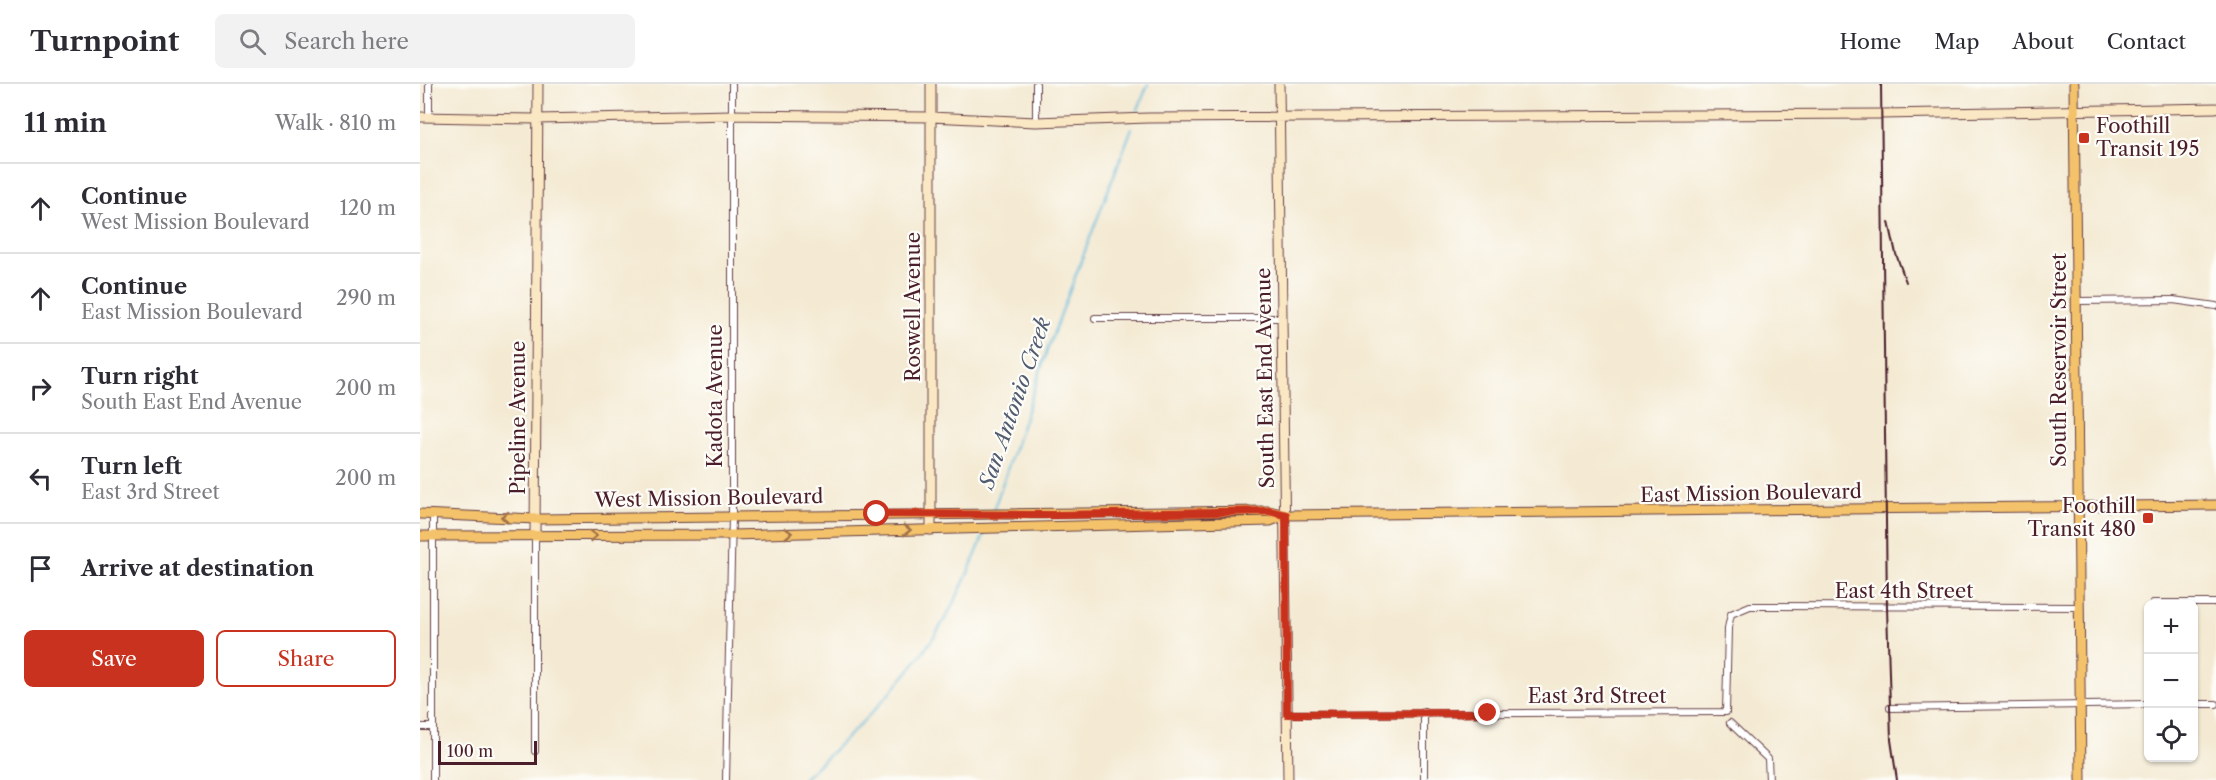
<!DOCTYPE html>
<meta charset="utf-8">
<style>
:root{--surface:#fff;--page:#f2f2f3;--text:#2b2b33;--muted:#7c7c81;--line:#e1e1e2;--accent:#c8321e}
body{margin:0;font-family:"Libre Caslon Text",serif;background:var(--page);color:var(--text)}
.controls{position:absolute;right:18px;bottom:18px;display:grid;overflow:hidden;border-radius:9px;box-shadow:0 2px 4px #0004}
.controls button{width:54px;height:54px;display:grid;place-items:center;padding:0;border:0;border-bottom:2px solid var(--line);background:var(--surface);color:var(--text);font:30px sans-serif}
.scale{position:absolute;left:18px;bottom:15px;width:99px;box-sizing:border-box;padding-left:6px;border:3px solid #4a1f2b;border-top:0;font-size:16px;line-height:21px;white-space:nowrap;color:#4a1f2b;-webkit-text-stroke:4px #fdfcf7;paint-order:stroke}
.stop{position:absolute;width:18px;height:18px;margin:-14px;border:4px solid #c8321e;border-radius:50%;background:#fff}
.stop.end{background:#c8321e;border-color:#fff;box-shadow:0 2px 6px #0008}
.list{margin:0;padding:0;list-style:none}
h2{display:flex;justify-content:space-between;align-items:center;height:78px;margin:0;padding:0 24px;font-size:26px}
h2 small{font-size:20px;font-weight:400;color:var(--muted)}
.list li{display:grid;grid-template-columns:39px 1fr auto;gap:18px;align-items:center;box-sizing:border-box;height:90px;padding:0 24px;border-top:2px solid var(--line)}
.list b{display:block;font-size:22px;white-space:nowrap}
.list p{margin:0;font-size:20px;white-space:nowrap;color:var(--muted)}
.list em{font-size:20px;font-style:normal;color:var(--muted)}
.actions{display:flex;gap:12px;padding:18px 24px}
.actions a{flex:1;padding:14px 0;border:2px solid var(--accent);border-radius:9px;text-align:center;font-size:21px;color:var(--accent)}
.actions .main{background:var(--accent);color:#fff}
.icon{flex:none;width:33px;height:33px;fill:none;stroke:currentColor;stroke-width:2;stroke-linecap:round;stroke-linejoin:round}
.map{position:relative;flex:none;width:1796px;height:696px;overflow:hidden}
header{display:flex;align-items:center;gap:36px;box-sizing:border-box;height:84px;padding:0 30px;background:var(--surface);border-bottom:2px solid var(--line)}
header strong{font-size:28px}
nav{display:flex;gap:33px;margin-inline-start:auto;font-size:21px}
.search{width:420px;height:54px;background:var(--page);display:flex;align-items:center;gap:15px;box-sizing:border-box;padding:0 21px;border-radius:9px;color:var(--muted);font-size:22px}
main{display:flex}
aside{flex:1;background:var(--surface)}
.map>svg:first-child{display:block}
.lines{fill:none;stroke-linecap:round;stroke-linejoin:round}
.stream{stroke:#5cb7da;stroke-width:2}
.street-casing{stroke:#643d44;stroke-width:8}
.secondary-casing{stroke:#643d44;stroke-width:11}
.primary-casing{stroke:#643d44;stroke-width:11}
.street{stroke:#fff;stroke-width:6}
.secondary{stroke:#fae7c3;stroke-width:9}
.primary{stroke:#f3c26a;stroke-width:9}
.rail{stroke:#4a1f2b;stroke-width:2}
.oneway{stroke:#9e704a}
.route{stroke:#c8321e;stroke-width:8}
.poi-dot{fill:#c8321e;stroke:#fdfcf7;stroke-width:2}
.labels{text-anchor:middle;stroke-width:4.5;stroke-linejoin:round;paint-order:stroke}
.poi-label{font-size:20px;fill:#4a1f2b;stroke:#fdfcf7;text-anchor:start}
.street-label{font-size:20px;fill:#4a1f2b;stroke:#fdfcf7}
.water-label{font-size:21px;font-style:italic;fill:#515c71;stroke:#fdfcf7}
</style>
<header>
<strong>Turnpoint</strong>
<div class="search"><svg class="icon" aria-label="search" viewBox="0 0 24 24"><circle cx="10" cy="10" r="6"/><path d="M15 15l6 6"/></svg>Search here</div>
<nav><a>Home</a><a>Map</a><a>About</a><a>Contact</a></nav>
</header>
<main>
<aside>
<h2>11 min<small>Walk · 810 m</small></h2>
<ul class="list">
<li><svg class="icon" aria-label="ahead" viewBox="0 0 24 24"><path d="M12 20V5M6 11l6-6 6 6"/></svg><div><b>Continue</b><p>West Mission Boulevard</p></div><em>120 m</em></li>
<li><svg class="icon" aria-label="ahead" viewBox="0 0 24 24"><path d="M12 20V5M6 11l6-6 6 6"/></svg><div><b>Continue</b><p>East Mission Boulevard</p></div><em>290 m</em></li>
<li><svg class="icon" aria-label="right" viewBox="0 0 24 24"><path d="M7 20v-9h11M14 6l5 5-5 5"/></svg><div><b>Turn right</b><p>South East End Avenue</p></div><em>200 m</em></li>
<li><svg class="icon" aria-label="left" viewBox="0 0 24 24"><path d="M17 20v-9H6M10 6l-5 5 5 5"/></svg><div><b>Turn left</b><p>East 3rd Street</p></div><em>200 m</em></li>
<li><svg class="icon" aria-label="arrive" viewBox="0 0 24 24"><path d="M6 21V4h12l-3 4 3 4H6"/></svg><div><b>Arrive at destination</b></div></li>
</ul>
<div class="actions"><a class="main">Save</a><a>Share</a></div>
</aside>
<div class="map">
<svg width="1796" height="696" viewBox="0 0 1796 696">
<rect width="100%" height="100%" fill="#fdfcf7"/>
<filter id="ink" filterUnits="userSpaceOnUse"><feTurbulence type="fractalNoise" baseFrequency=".0167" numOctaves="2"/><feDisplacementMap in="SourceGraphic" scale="12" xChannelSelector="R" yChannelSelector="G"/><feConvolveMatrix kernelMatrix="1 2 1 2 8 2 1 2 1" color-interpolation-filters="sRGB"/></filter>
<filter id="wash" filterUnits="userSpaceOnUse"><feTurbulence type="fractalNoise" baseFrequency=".008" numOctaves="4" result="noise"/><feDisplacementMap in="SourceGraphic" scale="24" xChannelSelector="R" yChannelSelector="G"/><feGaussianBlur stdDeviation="1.35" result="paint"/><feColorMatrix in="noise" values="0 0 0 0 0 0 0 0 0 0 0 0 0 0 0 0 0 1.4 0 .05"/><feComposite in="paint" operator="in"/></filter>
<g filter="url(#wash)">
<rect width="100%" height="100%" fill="#f4ead3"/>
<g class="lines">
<path class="stream" d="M717,28l11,-28
M573,428l56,-167 83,-217
M382,696c48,-45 97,-90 133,-145 21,-32 36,-68 50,-103"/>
</g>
</g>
<g filter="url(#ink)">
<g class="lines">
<g class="street-casing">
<path id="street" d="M9,0v33
M616,38v-38
M1657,217l96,-1 43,6
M675,234h186
M13,430v266
M115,453v214
M1733,519h63
M1774,620h22
M1470,624l258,-4
M1004,628v68
M867,630l439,-2 2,-84 3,-14 19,-8 329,1
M1310,639l38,36 1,21
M0,643h12
M306,696l6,-264v-432"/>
</g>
<g class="secondary-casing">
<path id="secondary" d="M859,0l9,696
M0,33l117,2 195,-4 199,2 105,5 112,-4 733,-4 335,-6
M511,446v-446
M115,453l3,-453"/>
</g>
<g class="primary-casing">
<path id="primary" d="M1654,0l7,696
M0,430l116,5 733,-8 17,4 930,-10
M0,452l310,-1 540,-14 16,-6"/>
</g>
<use href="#street" class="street"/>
<use href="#secondary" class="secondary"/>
<use href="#primary" class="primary"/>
<path class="rail" d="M1461,0l6,524 4,132 6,40
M1469,138l7,32 10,28"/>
</g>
<defs><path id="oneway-chevron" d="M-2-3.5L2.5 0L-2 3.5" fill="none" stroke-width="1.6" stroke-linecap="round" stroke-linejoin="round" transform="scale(1.5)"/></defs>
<g class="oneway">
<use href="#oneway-chevron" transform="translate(85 433) rotate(-177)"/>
<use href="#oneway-chevron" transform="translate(487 446) rotate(-1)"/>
<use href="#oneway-chevron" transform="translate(368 449) rotate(-2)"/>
<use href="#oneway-chevron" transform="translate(173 452) rotate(-1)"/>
</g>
</g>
<g class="lines" filter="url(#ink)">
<path class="route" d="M457,430l179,1 213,-4 17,4 1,199 201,-1"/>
</g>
<g class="poi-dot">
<rect x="1658" y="48" width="12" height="12" rx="3"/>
<rect x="1722" y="428" width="12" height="12" rx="3"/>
</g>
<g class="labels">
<g class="poi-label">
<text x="1676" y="49">Foothill<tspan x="1676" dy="23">Transit 195</tspan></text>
<text x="1716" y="429" text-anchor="end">Foothill<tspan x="1716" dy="23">Transit 480</tspan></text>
</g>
<g class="street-label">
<text transform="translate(493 223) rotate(-90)" y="7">Roswell Avenue</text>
<text transform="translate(1639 276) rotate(-90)" y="7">South Reservoir Street</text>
<text transform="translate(845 294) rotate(-91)" y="7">South East End Avenue</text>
<text transform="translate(295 312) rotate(-90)" y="7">Kadota Avenue</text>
<text transform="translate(98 334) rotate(-90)" y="7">Pipeline Avenue</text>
<text transform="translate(1331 409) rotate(-1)" y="7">East Mission Boulevard</text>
<text transform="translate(289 414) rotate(-1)" y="7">West Mission Boulevard</text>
<text x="1484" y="514">East 4th Street</text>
<text x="1177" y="619">East 3rd Street</text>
</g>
<g class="water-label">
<text transform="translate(595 319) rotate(-71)" y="7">San Antonio Creek</text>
</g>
</g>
</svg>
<div class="controls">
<button>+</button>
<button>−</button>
<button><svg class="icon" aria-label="locate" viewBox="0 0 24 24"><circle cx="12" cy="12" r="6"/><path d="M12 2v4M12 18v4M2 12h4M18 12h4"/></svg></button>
</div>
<div class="scale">100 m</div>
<div class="stop" style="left:457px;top:430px"></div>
<div class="stop end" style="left:1068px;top:629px"></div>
</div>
</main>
